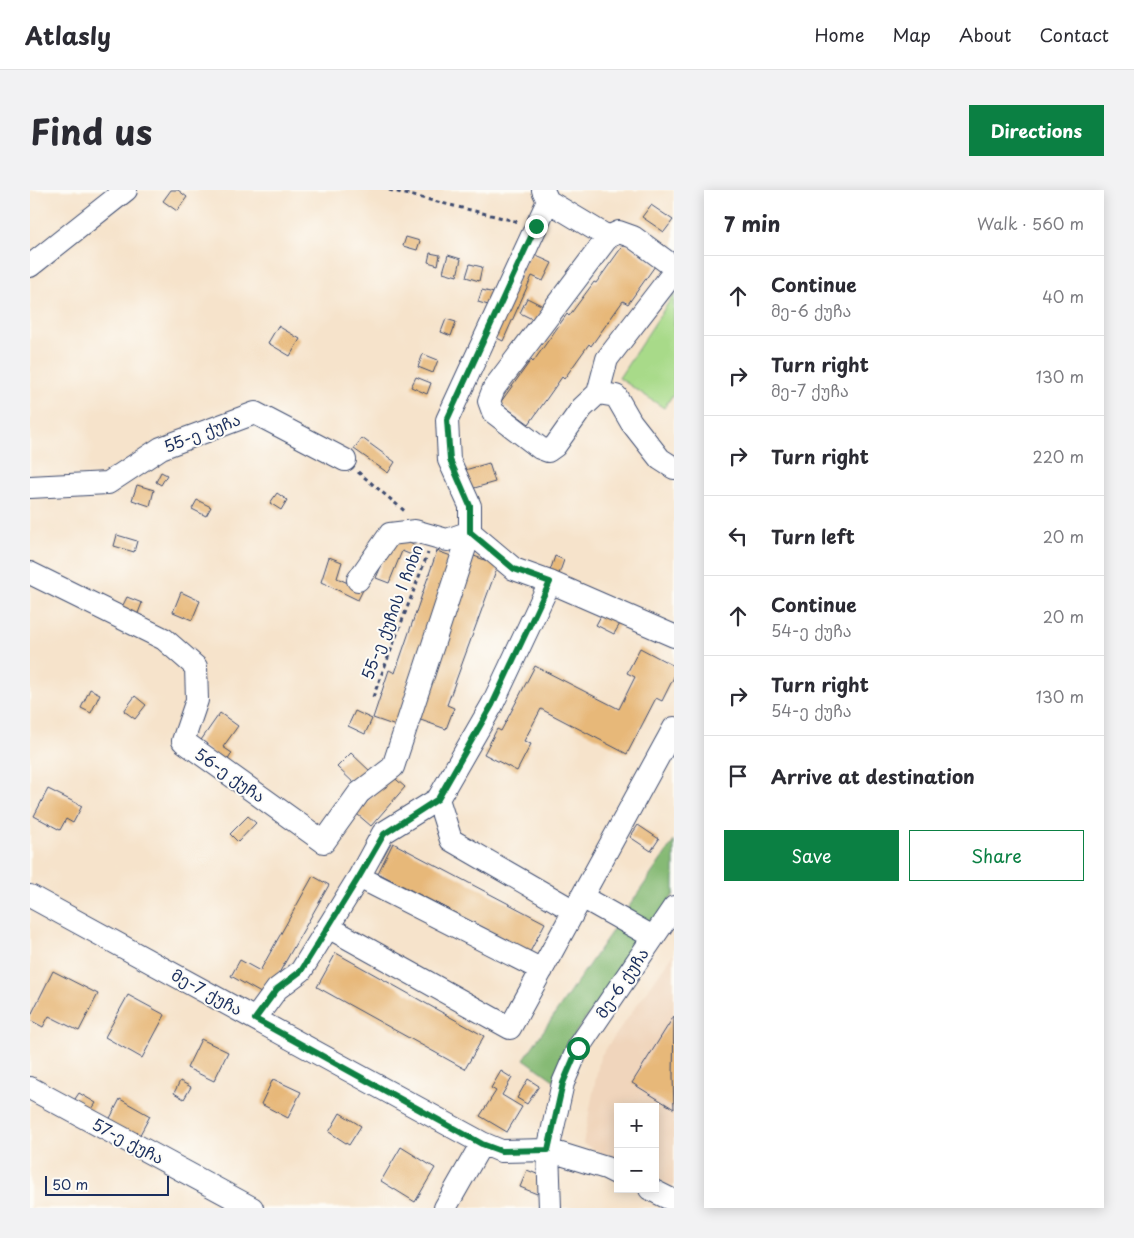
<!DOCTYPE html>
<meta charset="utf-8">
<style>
:root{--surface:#fff;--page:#f2f2f3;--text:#2b2b33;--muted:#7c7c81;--line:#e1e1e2;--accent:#0b8043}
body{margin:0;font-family:"Playpen Sans","Noto Sans Georgian",sans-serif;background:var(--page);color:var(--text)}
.controls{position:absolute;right:15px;bottom:15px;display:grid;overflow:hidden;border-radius:0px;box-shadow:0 2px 12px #0003}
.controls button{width:45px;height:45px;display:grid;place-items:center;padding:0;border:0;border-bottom:1px solid var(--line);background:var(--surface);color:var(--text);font:25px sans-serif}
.scale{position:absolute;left:15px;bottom:12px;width:124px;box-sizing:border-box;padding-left:5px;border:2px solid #1b2f5e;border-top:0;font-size:14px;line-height:18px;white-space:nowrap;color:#1b2f5e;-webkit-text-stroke:4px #fdfcf7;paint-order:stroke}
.stop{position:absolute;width:15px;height:15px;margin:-11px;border:4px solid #0b8043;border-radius:50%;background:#fff}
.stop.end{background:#0b8043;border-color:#fff;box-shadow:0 1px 5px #0008}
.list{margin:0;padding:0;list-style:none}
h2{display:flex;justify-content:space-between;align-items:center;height:65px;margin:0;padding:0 20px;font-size:21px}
h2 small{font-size:16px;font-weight:400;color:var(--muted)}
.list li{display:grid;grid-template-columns:32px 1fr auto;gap:15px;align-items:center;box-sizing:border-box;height:80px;padding:0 20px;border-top:1px solid var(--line)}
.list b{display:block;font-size:19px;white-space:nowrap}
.list p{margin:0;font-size:16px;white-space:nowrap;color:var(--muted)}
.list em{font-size:16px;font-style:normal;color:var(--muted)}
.actions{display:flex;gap:10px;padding:15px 20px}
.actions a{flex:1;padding:11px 0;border:1px solid var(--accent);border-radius:0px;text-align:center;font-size:18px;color:var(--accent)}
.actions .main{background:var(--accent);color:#fff}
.icon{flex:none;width:28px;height:28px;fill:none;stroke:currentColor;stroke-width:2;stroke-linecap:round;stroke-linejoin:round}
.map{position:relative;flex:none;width:644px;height:1018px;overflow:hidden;border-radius:0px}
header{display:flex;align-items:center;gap:30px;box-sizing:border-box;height:70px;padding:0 25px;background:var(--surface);border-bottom:1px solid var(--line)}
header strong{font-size:24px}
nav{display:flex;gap:28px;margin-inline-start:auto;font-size:18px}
.intro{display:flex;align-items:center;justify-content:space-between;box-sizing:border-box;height:120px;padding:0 30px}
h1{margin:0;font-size:35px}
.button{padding:12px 22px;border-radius:0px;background:var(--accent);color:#fff;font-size:18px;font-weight:700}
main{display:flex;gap:30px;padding:0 30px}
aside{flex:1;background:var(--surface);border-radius:0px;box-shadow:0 2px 12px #0003}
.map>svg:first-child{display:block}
.built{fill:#f0d5bc}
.green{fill:#a8da89;stroke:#628474}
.forest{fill:#86ba75;stroke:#50746a}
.building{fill:#e7b879}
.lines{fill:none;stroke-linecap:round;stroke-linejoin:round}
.minor-casing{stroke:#3c4a6e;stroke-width:24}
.path{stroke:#3c4a6e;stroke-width:3;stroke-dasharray:4 4;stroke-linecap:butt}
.minor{stroke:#fff;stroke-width:22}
.route{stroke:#0b8043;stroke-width:6}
.labels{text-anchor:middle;stroke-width:4;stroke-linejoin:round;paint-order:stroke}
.street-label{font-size:16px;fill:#1b2f5e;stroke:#fdfcf7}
</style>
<header>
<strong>Atlasly</strong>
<nav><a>Home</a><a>Map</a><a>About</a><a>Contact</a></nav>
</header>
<div class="intro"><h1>Find us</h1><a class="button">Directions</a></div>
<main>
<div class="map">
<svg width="644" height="1018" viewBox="0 0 644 1018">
<rect width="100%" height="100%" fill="#fdfcf7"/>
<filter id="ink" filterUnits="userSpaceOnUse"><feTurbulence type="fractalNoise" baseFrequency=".02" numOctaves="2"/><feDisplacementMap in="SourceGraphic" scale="10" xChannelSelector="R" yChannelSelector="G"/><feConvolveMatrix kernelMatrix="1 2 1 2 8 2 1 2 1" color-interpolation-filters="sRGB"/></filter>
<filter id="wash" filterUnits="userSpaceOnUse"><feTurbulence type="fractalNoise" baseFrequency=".0096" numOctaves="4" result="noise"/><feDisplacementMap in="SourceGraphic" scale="20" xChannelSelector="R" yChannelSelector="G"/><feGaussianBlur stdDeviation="1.12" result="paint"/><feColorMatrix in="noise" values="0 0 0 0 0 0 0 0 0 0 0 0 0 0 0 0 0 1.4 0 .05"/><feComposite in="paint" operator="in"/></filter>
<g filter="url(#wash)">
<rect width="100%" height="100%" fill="#f6e3cb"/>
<path class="built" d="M644,763v234l-19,-9v-71h-37v53l-35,-16 17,-87z"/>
<path class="green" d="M644,104v99l-10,15 -45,-30z"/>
<path class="forest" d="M644,651v53l-105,148 -14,39 -31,-22z"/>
<g id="blocks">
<path class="building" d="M141,0h7l9,7 -10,14 -14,-10z
M621,15l22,15 -9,12 -22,-15z
M376,47l14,4 -3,9 -14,-4z
M594,54l31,22 -27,38 -5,-3 -32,45 -2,-2 -25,35 -2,-2 -33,47 -29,-21 31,-43 2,2 34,-48 2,2 25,-34 2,1z
M400,63l10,2 -2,10 -10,-3z
M500,63l22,10 -9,18 -11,-5 -29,65 -10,-5z
M418,65l13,4 -4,17 -14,-4z
M440,74l12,3 -3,14 -13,-4z
M452,100l16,4 -3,13 -17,-5z
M497,108l16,8 -7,15 -16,-8z
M416,129l10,3 -5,14 -10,-4z
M248,136l22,13 -10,17 -22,-13z
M393,164l15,6 -5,13 -15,-6z
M386,187l15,6 -4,11 -16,-7z
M332,248l33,24 -7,11 -34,-24z
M459,273l6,19 -24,7 -6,-19z
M131,282l6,3 -6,10 -5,-3z
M107,295l17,5 -4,16 -18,-6z
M247,303l10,7 -6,10 -11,-7z
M167,310l14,7 -5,9 -14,-7z
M87,345l20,6 -3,11 -20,-6z
M361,345l27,12 -4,9 -12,-5 -13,32 -13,-5 11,-26z
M407,361l17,6 -58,169 -23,-8 16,-48 6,3z
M444,366l24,9 -51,140 7,3 -8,21 -31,-11z
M525,366l9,4 -6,17 -9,-3z
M299,367l13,5 -5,16 26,12 -5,10 -37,-18z
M151,402l19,9 -8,19 -19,-8z
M97,407l15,6 -7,18 -16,-8z
M573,422l18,10 -7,12 -18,-9z
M610,458l34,18v11l-12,24 -6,-3 -29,56 -86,-45 -17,32 7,3 -14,27 -33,-17 13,-25 4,2 34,-65 84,43 16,-32 -8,-4z
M60,499l10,5 -9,19 -10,-5z
M105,506l11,9 -11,14 -11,-8z
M325,521l17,8 -7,15 -17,-8z
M190,523l18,13 -15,21 9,6 -6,10 -27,-20z
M321,563l21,20 -14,14 -21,-20z
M360,584l15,13 -34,39 -14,-12z
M18,599l34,17 -9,17 -7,-4 -6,11 -26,-14z
M218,626l8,7 -18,19 -8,-8z
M608,635l21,14 -8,12 -21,-14z
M363,653l152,80 -15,29 -152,-79z
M283,686l16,9 -63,111 -35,-20 9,-16 20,11z
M306,763l148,83 -19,33 -148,-82z
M23,781l45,23 -19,37 -30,-15 -6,11 -13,-7v-3z
M98,805l37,20 -23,43 -37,-21z
M644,826l-1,61 1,32 -42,-26z
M171,849l27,13 -14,29 -27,-13z
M471,881l11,7 -10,17 20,12 -15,25 -27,-16 16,-25 -5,-3z
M243,889l28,13 -13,26 -27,-14z
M498,889l11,7 -12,18 -10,-6z
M150,891l11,6 -7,12 -10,-6z
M49,903l17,10 -6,9 -17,-10z
M90,909l30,17 -13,24 -30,-16z
M310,923l21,13 -12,19 -20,-13z
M371,957l34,21 -20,34 -34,-21z
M497,980l17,7 -7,17 -17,-7z"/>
</g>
</g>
<g filter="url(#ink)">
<use href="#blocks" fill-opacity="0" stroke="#3c4a6e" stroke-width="1"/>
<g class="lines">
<g class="minor-casing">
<path id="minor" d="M513,0l5,11 -101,219 2,40 21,46v26l44,37 36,13 124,54
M518,11l60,36
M0,76l96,-76
M644,77l-41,-30 -14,-5 -11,5 -114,151 -5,13 4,11 47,36 8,3 7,-5 27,-38 16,-15 18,3 15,26 29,37 14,9
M568,203l9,-34 67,-87
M0,297l78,-4 53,-35 94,-35 90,47
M0,383l134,66 32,28 1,33 -14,41 141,101 35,-49 34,-26 77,-235
M328,390l32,-46 25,-3 32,9 23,-8
M408,609l13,41 123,71 100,-183
M329,687l183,93
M0,706l452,247 19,8 47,-1 58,18 12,6
M552,707l71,40
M298,737l182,101 64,-117
M225,829l22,-30 24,-18 58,-94 24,-44 55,-34 54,-94 58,-123
M0,898l222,120
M620,999l24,12
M415,1018l37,-65
M520,1018l-2,-58 15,-67 15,-35 96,-141"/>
</g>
<path class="path" d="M359,0l130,32
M328,282l49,41
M343,507l55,-144"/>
<use href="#minor" class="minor"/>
</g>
</g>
<g class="lines" filter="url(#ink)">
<path class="route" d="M506,36l-89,194 3,40 20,46v26l44,37 36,13 -58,123 -54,94 -54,35 -25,43 -58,94 -24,18 -22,30 227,125 19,7 47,-1 15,-67 15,-35"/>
</g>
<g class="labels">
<g class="street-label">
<text transform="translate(172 243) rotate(-21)" y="6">55-ე ქუჩა</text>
<text transform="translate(362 422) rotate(-69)" y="6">55-ე ქუჩის I ჩიხი</text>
<text transform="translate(200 585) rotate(35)" y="6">56-ე ქუჩა</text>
<text transform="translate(592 793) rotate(-56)" y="6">მე-6 ქუჩა</text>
<text transform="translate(177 802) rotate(29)" y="6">მე-7 ქუჩა</text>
<text transform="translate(98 951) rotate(28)" y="6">57-ე ქუჩა</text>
</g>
</g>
</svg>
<div class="controls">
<button>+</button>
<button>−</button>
</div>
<div class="scale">50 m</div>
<div class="stop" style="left:548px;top:858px"></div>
<div class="stop end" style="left:506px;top:36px"></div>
</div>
<aside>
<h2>7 min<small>Walk · 560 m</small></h2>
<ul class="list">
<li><svg class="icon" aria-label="ahead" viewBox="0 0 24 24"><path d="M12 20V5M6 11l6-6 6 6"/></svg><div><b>Continue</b><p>მე-6 ქუჩა</p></div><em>40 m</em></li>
<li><svg class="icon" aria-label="right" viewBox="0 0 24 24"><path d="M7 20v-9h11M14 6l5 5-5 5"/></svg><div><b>Turn right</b><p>მე-7 ქუჩა</p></div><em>130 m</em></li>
<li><svg class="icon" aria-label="right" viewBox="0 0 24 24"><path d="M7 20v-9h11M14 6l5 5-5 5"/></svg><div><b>Turn right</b></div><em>220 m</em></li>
<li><svg class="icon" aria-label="left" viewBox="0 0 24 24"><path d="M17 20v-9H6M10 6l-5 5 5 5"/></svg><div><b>Turn left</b></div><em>20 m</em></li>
<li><svg class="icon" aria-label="ahead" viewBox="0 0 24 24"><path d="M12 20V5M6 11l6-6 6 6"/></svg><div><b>Continue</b><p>54-ე ქუჩა</p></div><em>20 m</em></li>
<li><svg class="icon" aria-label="right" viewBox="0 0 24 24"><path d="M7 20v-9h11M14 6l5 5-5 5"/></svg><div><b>Turn right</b><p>54-ე ქუჩა</p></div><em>130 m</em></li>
<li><svg class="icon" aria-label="arrive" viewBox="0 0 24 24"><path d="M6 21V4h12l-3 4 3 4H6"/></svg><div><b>Arrive at destination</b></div></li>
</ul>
<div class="actions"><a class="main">Save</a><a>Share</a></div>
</aside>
</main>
